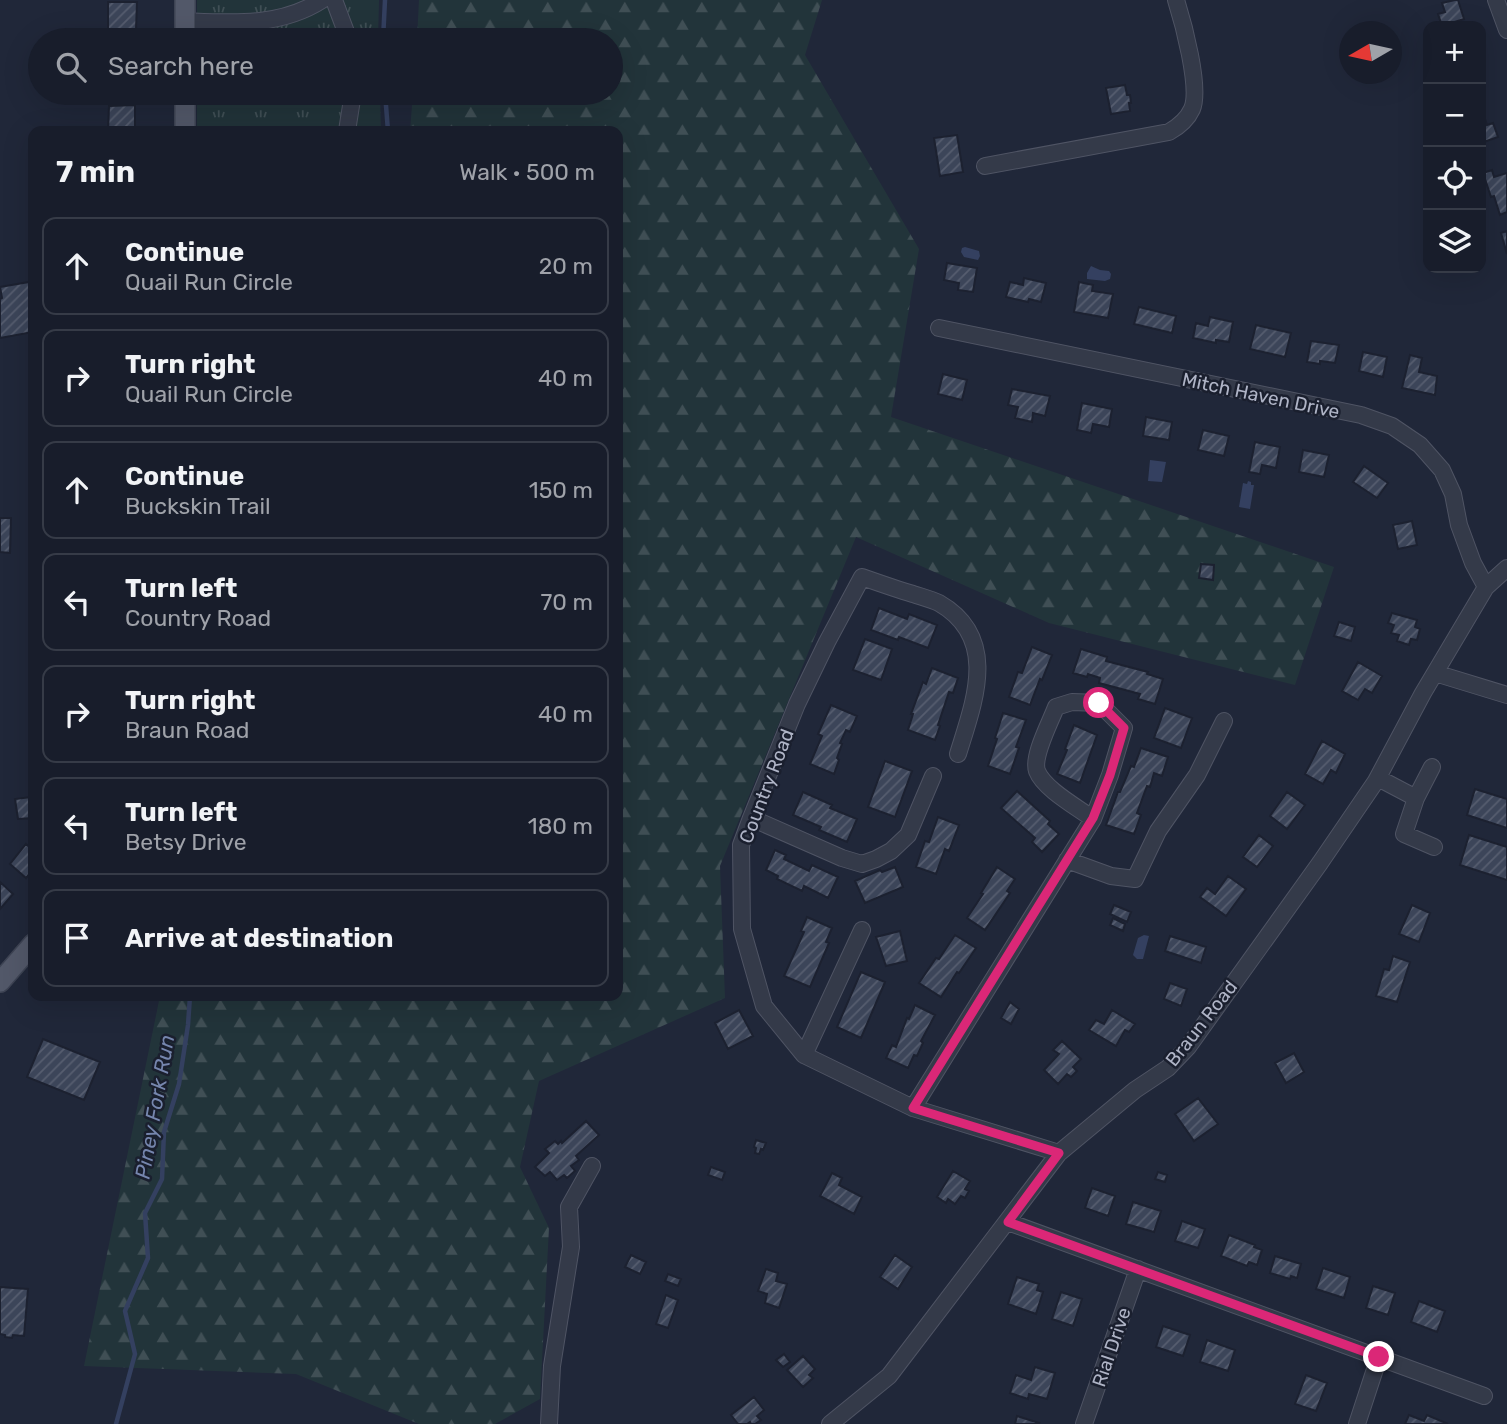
<!DOCTYPE html>
<meta charset="utf-8">
<style>
:root{--surface:#181d2b;--page:#252a37;--text:#f1f3f6;--muted:#9fa2a9;--line:#363b47}
body{margin:0;font-family:Rubik,sans-serif;background:var(--page);color:var(--text)}
.controls{position:absolute;right:21px;top:21px;display:grid;overflow:hidden;border-radius:14px;box-shadow:0 7px 28px #0002}
.controls button{width:63px;height:63px;display:grid;place-items:center;padding:0;border:0;border-bottom:2px solid var(--line);background:var(--surface);color:var(--text);font:35px sans-serif}
.compass{position:absolute;left:1339px;top:21px;width:63px;height:63px;border-radius:50%;background:var(--surface);box-shadow:0 7px 28px #0002;rotate:261deg}
.stop{position:absolute;width:21px;height:21px;margin:-16px;border:5px solid #db2777;border-radius:50%;background:#fff}
.stop.end{background:#db2777;border-color:#fff;box-shadow:0 2px 7px #0008}
.list{margin:0;padding:0;list-style:none}
h2{display:flex;justify-content:space-between;align-items:center;height:91px;margin:0;padding:0 28px;font-size:30px}
h2 small{font-size:23px;font-weight:400;color:var(--muted)}
.list li{display:grid;grid-template-columns:46px 1fr auto;gap:21px;align-items:center;box-sizing:border-box;height:98px;margin:0 14px 14px;padding:0 14px;border:2px solid var(--line);border-radius:14px}
.list b{display:block;font-size:26px;white-space:nowrap}
.list p{margin:0;font-size:23px;white-space:nowrap;color:var(--muted)}
.list em{font-size:23px;font-style:normal;color:var(--muted)}
.icon{flex:none;width:38px;height:38px;fill:none;stroke:currentColor;stroke-width:2;stroke-linecap:round;stroke-linejoin:round}
.map{position:relative;flex:none;width:1507px;height:1424px;overflow:hidden}
.search{position:absolute;background:var(--surface);box-shadow:0 7px 28px #0002;left:28px;top:28px;width:595px;height:77px;display:flex;align-items:center;gap:18px;box-sizing:border-box;padding:0 24px;border-radius:38px;color:var(--muted);font-size:26px}
.panel{position:absolute;background:var(--surface);box-shadow:0 7px 28px #0002;left:28px;top:126px;width:595px;height:875px;border-radius:14px}
.map>svg:first-child{display:block}
.forest{fill:url(#forest-firs)}
.park{fill:url(#park-tufts)}
.water{fill:#344060}
.lines{fill:none;stroke-linecap:round;stroke-linejoin:round}
.stream{stroke:#344060;stroke-width:4.5}
.building{fill:url(#building-hatch);stroke:#1c2130;stroke-width:2}
.minor-casing{stroke:#4f5464;stroke-width:18}
.major-casing{stroke:#3d4353;stroke-width:22}
.minor{stroke:#343a49;stroke-width:16}
.major{stroke:#525869;stroke-width:19}
.route{stroke:#db2777;stroke-width:9}
.labels{text-anchor:middle;stroke-width:5;stroke-linejoin:round;paint-order:stroke}
.street-label{font-size:19px;fill:#afb4c6;stroke:#1a1f2e}
.water-label{font-size:21px;font-style:italic;fill:#7686ae;stroke:#1a1f2e}
</style>
<div class="map">
<svg width="1507" height="1424" viewBox="0 0 1507 1424">
<defs>
<pattern id="forest-firs" width="22" height="20" patternUnits="userSpaceOnUse" patternTransform="scale(1.75)"><rect width="22" height="20" fill="#22343a"/><path d="M5 1l3.5 6h-7zM16 11l3.5 6h-7z" fill="#404f55"/></pattern>
<pattern id="park-tufts" width="24" height="20" patternUnits="userSpaceOnUse" patternTransform="scale(1.75)"><rect width="24" height="20" fill="#22343a"/><path d="M3 7l-1-3M5 7V3M7 7l1-3M15 17l-1-3M17 17v-4M19 17l1-3" fill="none" stroke="#404f55"/></pattern>
<pattern id="building-hatch" width="6" height="6" patternUnits="userSpaceOnUse" patternTransform="scale(1.75)"><rect width="6" height="6" fill="#3c4559"/><path d="M-1 1l2-2M0 6l6-6M5 7l2-2" fill="none" stroke="#565d6f"/></pattern>
</defs>
<rect width="100%" height="100%" fill="#202739"/>
<path class="forest" d="M419,0h403l-17,55 114,194 -28,168 443,150 -39,118 -246,-62 -193,-86 -136,329 5,132 -186,83 -19,86 29,61 -9,171 -45,25h-76l-123,-50 -212,-8 76,-370h458v-865h-208l3,-38h198v-53h-194z"/>
<path class="park" d="M197,0h182l-1,40h-181z
M197,93h183l1,38h-184z"/>
<path class="water" d="M965,247l14,4 1,5 -2,4 -14,-3 -3,-5 1,-4z
M1091,266l9,4 9,1 2,3 -1,5 -5,2 -18,-2v-6z
M1150,460l16,2 -4,20 -14,-1z
M1248,481l3,1v3h3l-4,24 -11,-2 4,-24 4,1z
M1144,935l5,1 -6,23h-6l-4,-4 5,-17z"/>
<g class="lines">
<path class="stream" d="M383,40l2,-40
M385,93l3,38
M116,1424l19,-70 -10,-43 23,-53 -3,-45 17,-34 2,-47 15,-48 9,-59 2,-29"/>
</g>
<path class="building" d="M1455,0h3l6,19 -22,7 -4,-12 7,-2 -3,-9z
M108,2h29l-1,28 -28,-1z
M1125,85l2,10h3l1,8h-2l1,8 -19,3 -5,-26z
M135,105v26h-27l1,-25z
M1481,107l6,18 6,-2 5,14 -17,6z
M957,135l6,37 -23,4 -6,-38z
M1492,170l2,7 13,-4v39l-7,3 -6,-19 -3,1 -8,-24z
M1507,231v23l-6,-21z
M947,263l30,5 -4,24 -15,-2 1,-7 -15,-3z
M1024,278l22,5 -5,19 -12,-3 -1,3 -22,-5 4,-15 13,3z
M29,282l4,24v26l-33,6v-39l2,-1 -2,-11z
M1079,282l14,3 -1,6 21,3 -5,24 -34,-6z
M1139,307l37,9 -4,17 -38,-9z
M1210,317l23,5 -4,20 -13,-2v3l-23,-5 3,-15 12,3z
M1256,325l35,8 -6,24 -35,-8z
M1311,341l28,4 -4,18 -15,-2v3l-13,-2z
M1363,352l24,5 -4,20 -24,-6z
M1410,355l12,3 -3,14 18,4 -2,19 -33,-7z
M943,374l24,6 -5,20 -24,-6z
M1012,389l38,7 -5,20 -12,-3 -1,9 -17,-4 3,-11 -10,-2z
M1082,403l30,6 -3,18 -16,-3 -2,9 -14,-3z
M1146,417l26,5 -3,18 -26,-4z
M1203,430l26,6 -5,20 -26,-6z
M1255,442l25,5 -4,21 -14,-3 -2,9 -11,-2z
M1303,450l26,5 -5,22 -25,-5z
M1364,466l24,17 -11,15 -24,-16z
M0,518h11l-1,35 -10,-1z
M1412,521l5,24 -19,4 -5,-24z
M1201,564l13,1 -1,15 -14,-2z
M879,608l28,11 2,-5 28,11 -9,23 -29,-11 -1,3 -27,-10z
M1392,613l25,7 -2,7 5,2 -3,11 -6,-1 -2,6 -12,-4 2,-6 -8,-2 3,-8 -6,-2z
M1339,622l16,5 -4,14 -17,-5z
M865,639l27,10 -11,31 -28,-10z
M1032,647l20,8 -10,25 -2,-1 -10,26 -21,-8 9,-25 4,1z
M1081,649l26,8 -1,4 42,11 -1,2 16,5 -8,25 -17,-5 2,-5 -41,-11 1,-5 -12,-4 -1,3 -14,-4z
M1358,662l24,14 -10,17 -7,-4 -7,11 -16,-9z
M932,668l26,10 -5,15 -4,-1 -11,33 2,1 -5,14 -27,-10 5,-16h-2l12,-32 3,2z
M831,705l26,11 -7,16 -4,-2 -6,13 2,1 -5,14 2,2 -5,14 -24,-10 12,-28 -4,-2z
M1165,708l27,10 -11,30 -27,-10z
M1003,713l23,7 -10,27 3,1 -9,26 -22,-8 9,-27 -2,-1z
M1074,725l23,10 -17,48 -23,-9 10,-24 -2,-1z
M1322,741l23,13 -9,19 -5,-3 -8,14 -18,-10z
M1141,748l27,9 -6,19 -8,-3 -4,14 -3,-1 -10,27 4,2 -7,19 -28,-9 12,-33h2l11,-26 3,1z
M885,761l27,10 -17,46 -27,-10z
M1475,789l32,10v29l-40,-13z
M1017,791l33,30 -2,3 11,10 -17,18 -10,-10 3,-4 -34,-30z
M803,792l29,13 -2,3 27,11 -10,23 -28,-12 2,-3 -28,-12z
M1287,792l18,13 -18,24 -17,-13z
M31,797l2,21 -15,1 -3,-20z
M938,817l21,8 -10,26 -4,-2 -9,25 -20,-7 9,-26 4,1z
M1259,835l14,11 -16,21 -14,-10z
M1469,835l38,12v33l-47,-15z
M26,844l7,6v19l-7,9 -16,-14z
M775,850l11,5 -2,4 25,12 3,-6 26,12 -10,21 -24,-12 -2,5 -25,-12 1,-3 -12,-6z
M895,867l8,20 -38,16 -10,-22 25,-11 2,2z
M997,867l18,12 -8,12 3,2 -25,37 -18,-12 16,-24 -2,-1z
M1228,876l18,13 -20,27 -26,-19 7,-9 8,6z
M0,882l13,12 -13,15z
M1114,905l17,7 -4,10 -17,-8z
M1412,905l18,8 -11,29 -20,-8z
M807,917l25,11 -6,14 3,1 -19,44 -26,-11 20,-44 -3,-1z
M1113,918l12,6 -2,7 -13,-6z
M900,931l7,30 -21,5 -10,-29z
M955,935l21,13 -17,25 -2,-1 -16,25 -22,-14 17,-25 3,1z
M1170,936l36,11 -5,16 -36,-12z
M1393,956l17,6 -13,40 -21,-6 8,-27 5,1z
M861,972l24,10 -24,56 -24,-11z
M1170,983l17,6 -6,17 -17,-7z
M1010,1002l9,7 -8,15 -10,-6z
M915,1005l20,10 -14,26 2,2 -6,13 -3,-1 -6,13 -22,-10 6,-13 4,2 11,-29 2,1z
M739,1010l14,26 -25,13 -13,-26z
M1112,1010l23,14 -6,8 -4,-2 -9,16 -27,-16 7,-10 8,4z
M43,1039l57,23 -16,38 -57,-23z
M1062,1041l19,18 -8,8 4,4 -6,6 -4,-3 -9,10 -14,-14 15,-16 -6,-4z
M1294,1053l10,19 -18,11 -11,-20z
M1198,1098l20,26 -24,17 -19,-27z
M586,1121l13,14 -23,21 3,4 -8,6 4,5 -8,7 -3,-3 -7,5 -7,-8 -5,4 -10,-9 14,-14 -4,-4 10,-8 3,3 3,-3 1,2z
M756,1140l10,3 -3,7 -2,-1 -2,5 -4,-1 1,-5 -2,-1z
M711,1167l14,5 -3,8 -14,-5z
M953,1171l17,10 -5,8 4,2 -4,7 -4,-2 -6,8 -7,-5 -2,4 -9,-6z
M1158,1172l9,3 -2,7 -10,-3z
M832,1173l10,5 -3,7 23,12 -8,17 -34,-18z
M1092,1188l23,8 -7,20 -23,-8z
M1133,1202l28,9 -7,21 -28,-8z
M1182,1221l23,8 -7,19 -23,-7z
M1229,1235l26,10 -1,2 8,3 -5,15 -8,-3 -2,4 -26,-10z
M631,1255l15,7 -6,12 -15,-7z
M895,1255l17,12 -14,22 -18,-12z
M1275,1256l26,8 -4,14 -6,-2 -1,3 -20,-6z
M1323,1268l27,9 -6,21 -28,-9z
M766,1269l12,4 -2,8 11,3 -8,24 -14,-5 2,-9 -9,-3z
M668,1274l13,5 -3,7 -13,-5z
M1017,1277l22,7 -2,6 6,2 -7,22 -28,-10z
M1373,1286l22,7 -7,22 -22,-7z
M0,1287l28,2 -4,47 -11,-1 -1,3 -7,-1v-2l-5,-1z
M1061,1292l21,7 -9,27 -21,-7z
M666,1295l12,5 -10,28 -12,-4z
M1419,1301l26,10 -8,21 -26,-10z
M1163,1326l27,9 -7,21 -27,-9z
M1207,1340l28,10 -7,21 -28,-9z
M784,1354l6,8 -7,5 -7,-7z
M803,1356l12,13 -6,6 4,3 -10,9 -16,-17z
M1035,1367l20,6 -8,26 -18,-5 -1,5 -18,-6 6,-18 15,5z
M1306,1375l21,8 -11,28 -21,-7z
M754,1397l10,13 -7,6 4,4 -6,4h-4l-1,-2 -3,2h-9l-7,-9z
M1409,1415l15,6 3,-6 21,9h-43z
M1017,1416l22,7 -1,1h-23z"/>
<g class="lines">
<g class="minor-casing">
<path id="minor" d="M334,0l15,40
M1496,0l11,30
M185,21c48,2 95,6 137,-21
M347,131l6,-38
M985,166l184,-34c9,-5 18,-12 23,-23 9,-21 -9,-87 -16,-109
M939,328l422,87 31,11 28,19 22,25 11,24 6,31 14,38 13,24
M1435,673l72,22
M958,754c16,-52 42,-116 -19,-151 -8,-4 -17,-6 -26,-9 -17,-5 -34,-11 -51,-17l-35,65 -30,62 -46,114 -10,27 1,84 22,77 40,49 109,53 146,45
M1378,778l38,20 -12,36 30,13
M1416,798l16,-31
M751,818l91,40 20,6 14,-5 15,-8 17,-16 25,-59
M1067,860l44,16 24,3 23,-48 39,-56 27,-54
M804,1055l58,-125
M913,1108l180,-289 17,-44 14,-47 -25,-25 -27,-1 -16,5c-6,16 -24,49 -19,64 7,18 40,36 56,48
M1008,1222l476,174
M549,1424l3,-58 19,-119 -2,-40 23,-41
M830,1424l59,-48 170,-223 76,-63 33,-22 20,-21 132,-184 56,-82 47,-88 63,-106 21,-19
M1084,1424l54,-155
M1357,1424l22,-67"/>
</g>
<g class="major-casing">
<path id="major" d="M185,0v40
M185,93v38
M0,982l33,-38"/>
</g>
<use href="#minor" class="minor"/>
<use href="#major" class="major"/>
</g>
<g class="lines">
<path class="route" d="M1099,703l25,25 -14,47 -17,43 -180,290 146,45 -51,69 371,135"/>
</g>
<g class="labels">
<g class="street-label">
<text transform="translate(1261 395) rotate(12)" y="7">Mitch Haven Drive</text>
<text transform="translate(766 786) rotate(-69)" y="7">Country Road</text>
<text transform="translate(1201 1023) rotate(-52)" y="7">Braun Road</text>
<text transform="translate(1111 1347) rotate(-71)" y="7">Rial Drive</text>
</g>
<g class="water-label">
<text transform="translate(155 1107) rotate(-80)" y="7">Piney Fork Run</text>
</g>
</g>
</svg>
<div class="controls">
<button>+</button>
<button>−</button>
<button><svg class="icon" aria-label="locate" viewBox="0 0 24 24"><circle cx="12" cy="12" r="6"/><path d="M12 2v4M12 18v4M2 12h4M18 12h4"/></svg></button>
<button><svg class="icon" aria-label="layers" viewBox="0 0 24 24"><path d="M12 4l9 5-9 5-9-5zM3 14l9 5 9-5"/></svg></button>
</div>
<svg class="compass" viewBox="-18 -18 36 36"><path d="M0-13l5 13h-10z" fill="#e53935"/><path d="M0 13l5-13h-10z" fill="#9fa2a9"/></svg>
<div class="stop" style="left:1099px;top:703px"></div>
<div class="stop end" style="left:1379px;top:1357px"></div>
<div class="search"><svg class="icon" aria-label="search" viewBox="0 0 24 24"><circle cx="10" cy="10" r="6"/><path d="M15 15l6 6"/></svg>Search here</div>
<section class="panel">
<h2>7 min<small>Walk · 500 m</small></h2>
<ul class="list">
<li><svg class="icon" aria-label="ahead" viewBox="0 0 24 24"><path d="M12 20V5M6 11l6-6 6 6"/></svg><div><b>Continue</b><p>Quail Run Circle</p></div><em>20 m</em></li>
<li><svg class="icon" aria-label="right" viewBox="0 0 24 24"><path d="M7 20v-9h11M14 6l5 5-5 5"/></svg><div><b>Turn right</b><p>Quail Run Circle</p></div><em>40 m</em></li>
<li><svg class="icon" aria-label="ahead" viewBox="0 0 24 24"><path d="M12 20V5M6 11l6-6 6 6"/></svg><div><b>Continue</b><p>Buckskin Trail</p></div><em>150 m</em></li>
<li><svg class="icon" aria-label="left" viewBox="0 0 24 24"><path d="M17 20v-9H6M10 6l-5 5 5 5"/></svg><div><b>Turn left</b><p>Country Road</p></div><em>70 m</em></li>
<li><svg class="icon" aria-label="right" viewBox="0 0 24 24"><path d="M7 20v-9h11M14 6l5 5-5 5"/></svg><div><b>Turn right</b><p>Braun Road</p></div><em>40 m</em></li>
<li><svg class="icon" aria-label="left" viewBox="0 0 24 24"><path d="M17 20v-9H6M10 6l-5 5 5 5"/></svg><div><b>Turn left</b><p>Betsy Drive</p></div><em>180 m</em></li>
<li><svg class="icon" aria-label="arrive" viewBox="0 0 24 24"><path d="M6 21V4h12l-3 4 3 4H6"/></svg><div><b>Arrive at destination</b></div></li>
</ul>
</section>
</div>
